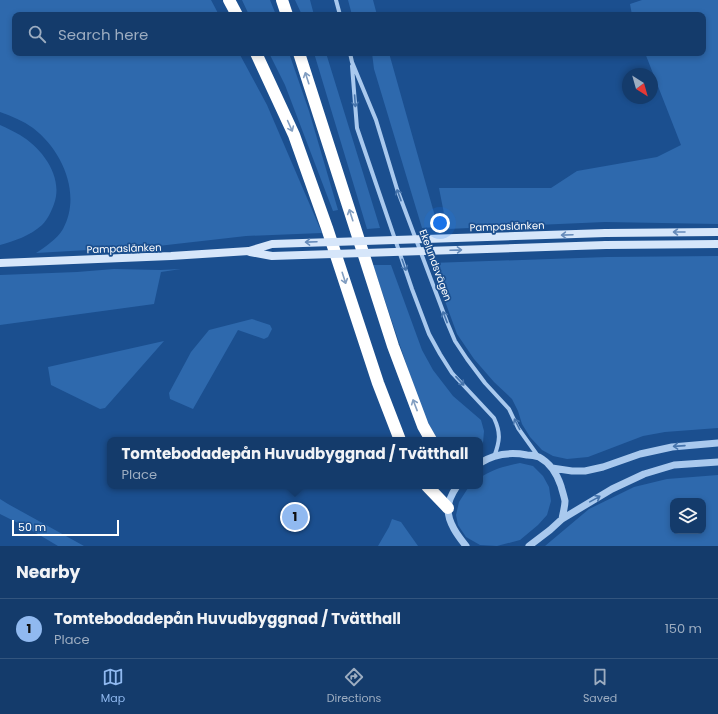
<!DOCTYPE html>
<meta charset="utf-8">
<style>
:root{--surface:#143b6b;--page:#1d4271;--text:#f1f3f6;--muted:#9dadc1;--line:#33557e;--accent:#90b9f0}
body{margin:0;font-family:Poppins,sans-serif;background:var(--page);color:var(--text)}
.controls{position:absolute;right:12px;bottom:12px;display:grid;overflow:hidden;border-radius:8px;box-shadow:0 2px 6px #0003}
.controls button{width:36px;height:36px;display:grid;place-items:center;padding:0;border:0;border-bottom:1px solid var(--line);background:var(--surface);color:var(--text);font:20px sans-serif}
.compass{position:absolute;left:622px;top:68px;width:36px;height:36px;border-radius:50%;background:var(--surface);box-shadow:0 2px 6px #0003;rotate:143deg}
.scale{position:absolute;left:12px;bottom:10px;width:107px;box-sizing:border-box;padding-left:4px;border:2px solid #fff;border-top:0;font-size:11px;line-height:14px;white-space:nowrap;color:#fff;-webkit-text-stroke:3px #1b4f8f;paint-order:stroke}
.you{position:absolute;left:440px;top:223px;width:14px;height:14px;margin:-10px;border:3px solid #fff;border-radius:50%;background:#1a73e8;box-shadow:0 0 0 6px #1a73e833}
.badge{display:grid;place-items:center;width:26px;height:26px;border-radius:50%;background:var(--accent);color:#111;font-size:13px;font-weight:700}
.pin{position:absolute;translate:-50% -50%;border:2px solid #fff;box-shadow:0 1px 4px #0006}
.popup{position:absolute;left:107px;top:437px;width:376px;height:52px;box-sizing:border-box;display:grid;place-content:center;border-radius:8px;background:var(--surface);filter:drop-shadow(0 1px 3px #0005);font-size:13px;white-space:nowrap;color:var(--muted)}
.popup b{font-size:15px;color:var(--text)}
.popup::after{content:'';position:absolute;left:50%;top:100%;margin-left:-8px;border:8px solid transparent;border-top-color:var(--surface)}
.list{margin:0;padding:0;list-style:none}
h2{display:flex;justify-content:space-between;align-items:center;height:52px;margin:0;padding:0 16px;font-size:17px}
h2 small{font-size:13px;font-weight:400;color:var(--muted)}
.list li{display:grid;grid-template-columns:26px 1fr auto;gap:12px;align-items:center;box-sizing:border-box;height:60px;padding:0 16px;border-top:1px solid var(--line)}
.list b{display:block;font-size:15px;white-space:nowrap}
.list p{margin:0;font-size:13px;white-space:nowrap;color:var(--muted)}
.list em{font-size:13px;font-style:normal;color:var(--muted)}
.icon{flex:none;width:22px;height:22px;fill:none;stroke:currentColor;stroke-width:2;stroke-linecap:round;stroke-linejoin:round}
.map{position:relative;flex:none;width:718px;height:546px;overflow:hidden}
.search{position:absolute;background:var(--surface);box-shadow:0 2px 6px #0003;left:12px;right:12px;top:12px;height:44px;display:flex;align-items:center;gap:10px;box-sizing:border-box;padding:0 14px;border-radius:8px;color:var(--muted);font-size:15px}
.sheet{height:112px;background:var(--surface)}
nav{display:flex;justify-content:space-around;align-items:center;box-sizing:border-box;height:56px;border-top:1px solid var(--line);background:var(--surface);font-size:11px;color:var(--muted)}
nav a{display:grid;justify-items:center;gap:2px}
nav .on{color:var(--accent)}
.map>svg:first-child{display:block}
.green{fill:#2e69ad;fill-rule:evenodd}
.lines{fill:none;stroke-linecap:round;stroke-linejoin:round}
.minor{stroke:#a9c9ee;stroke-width:4}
.tertiary{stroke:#a9c9ee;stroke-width:7}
.secondary{stroke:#d6e6fa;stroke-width:8}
.motorway{stroke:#fff;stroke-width:12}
.secondary-bridge{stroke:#d6e6fa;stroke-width:8}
.oneway{stroke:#829ec1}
.oneway2{stroke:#4674ac}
.oneway3{stroke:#668bba}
.labels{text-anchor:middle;stroke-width:3.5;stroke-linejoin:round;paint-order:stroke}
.street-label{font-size:10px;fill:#fff;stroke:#1b4f8f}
</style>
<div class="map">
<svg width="718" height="546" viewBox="0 0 718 546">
<rect width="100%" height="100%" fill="#1b4f8f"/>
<path class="green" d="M0,0h211l8,15h-204v38h224l28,52 55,128 -76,3 -88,10 -122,7c9,-6 21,-14 27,-24 19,-35 -1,-79 -30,-101 -10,-7 -21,-12 -33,-16z
M242,0h28l6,15h-27z
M295,0h15l4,15h-12z
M348,0h25l4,15h-25z
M642,0h76v224l-113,-2 -158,7 -8,-41h112l26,-17 80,-14 24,-12 -36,-92h58v-38h-71l-2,-11z
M269,53h20l20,58 29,99 -5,1 -48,-126z
M314,53h12l54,175 -13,1z
M372,53h17l49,174 -16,1 -48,-159z
M0,125c7,3 13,6 20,10 22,13 44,42 34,69 -3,8 -6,15 -12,21 -12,11 -28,16 -42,20z
M718,256v172l-53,4 -22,4 -55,21 -21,2 -14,-3 -11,-6 -12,-13 -8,-13 -4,-13 -6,-12 -18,-17 -20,-23 -17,-25 -26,-71 176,-6z
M373,265h18l31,85 11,20 20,26 28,24 3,11 -1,12 -3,3v-6h-43l-15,-29z
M114,269l46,1 21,-1 -20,3 -7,32 -154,21v-50l77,-3z
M252,319l18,6 2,4 -4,8 -4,2 -26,-9 -45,79 -23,-10 -1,-6 22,-41 18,-22z
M164,341l-59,67 -5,1 -49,-24 -3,-18z
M520,463l13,3 10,10 6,11 2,14 -4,14 -9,10 -18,15 -23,6 -17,-1 -14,-8 -8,-12 -2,-10 3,-13 9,-14 3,-2h9v-8c12,-9 26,-12 40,-15z
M718,475v71h-173l44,-37 45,-22 33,-8zM673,501h30v30h-30z
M0,499l8,5 76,42h-26l-32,-19 -26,-13z
M392,519l9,3 17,24h-40l11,-19z"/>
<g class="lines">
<path class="minor" d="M336,0l4,15
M350,53l2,9 24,58 21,69 50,133 8,19 12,18 18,24 24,26 9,19 20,28
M352,66l5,62 55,161 17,45 11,20 12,19 42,45c7,15 6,23 0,39"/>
<path class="tertiary" d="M480,463c14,-9 31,-11 47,-8 4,0 9,1 12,2 11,6 18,17 22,29 1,4 3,10 4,15 0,5 -2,12 -3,18
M552,468l20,3h13l18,-4 37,-13 32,-7 46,-4
M457,486c-4,6 -9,15 -9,23 0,14 10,27 18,37
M529,546l21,-16 12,-11 50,-30 32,-15 30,-9 44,-3"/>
<path class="secondary" d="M606,233l112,-1
M606,245l112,-1
M0,263l171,-7 78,-5"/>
<path class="motorway" d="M229,0l8,15
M282,0l5,15
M256,53l38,82 33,93 51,155 22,57
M299,53l94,293 30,80 8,14
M427,486l21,22"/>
<path class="secondary-bridge" d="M249,251l23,-7 334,-11
M250,252l22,4 334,-11"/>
</g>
<defs><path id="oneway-shaft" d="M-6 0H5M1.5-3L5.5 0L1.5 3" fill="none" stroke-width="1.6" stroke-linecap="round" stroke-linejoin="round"/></defs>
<g class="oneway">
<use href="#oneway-shaft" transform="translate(307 78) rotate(-108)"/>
<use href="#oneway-shaft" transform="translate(290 126) rotate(66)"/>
<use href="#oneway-shaft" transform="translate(351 215) rotate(-108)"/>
<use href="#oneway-shaft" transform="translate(344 278) rotate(72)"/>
<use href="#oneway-shaft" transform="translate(415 405) rotate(-111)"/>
</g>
<g class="oneway2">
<use href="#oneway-shaft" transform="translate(355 101) rotate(86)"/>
<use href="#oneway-shaft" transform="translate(399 195) rotate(-110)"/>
<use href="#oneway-shaft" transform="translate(404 265) rotate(71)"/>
<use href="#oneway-shaft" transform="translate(445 317) rotate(-111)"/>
<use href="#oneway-shaft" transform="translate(460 381) rotate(47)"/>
<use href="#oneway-shaft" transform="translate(517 424) rotate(-117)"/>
<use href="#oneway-shaft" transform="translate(679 446) rotate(176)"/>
<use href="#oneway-shaft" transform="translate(595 499) rotate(-29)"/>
</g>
<g class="oneway3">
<use href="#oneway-shaft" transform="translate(679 232) rotate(180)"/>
<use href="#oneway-shaft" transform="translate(567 235) rotate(178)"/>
<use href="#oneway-shaft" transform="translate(311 242) rotate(178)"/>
<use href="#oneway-shaft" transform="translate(456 250) rotate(-2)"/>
</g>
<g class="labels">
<g class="street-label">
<text transform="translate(507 226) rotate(-2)" y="4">Pampaslänken</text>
<text transform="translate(124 248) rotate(-2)" y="4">Pampaslänken</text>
<text transform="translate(436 265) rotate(70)" y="4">Ekelundsvägen</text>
</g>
</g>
</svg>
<div class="controls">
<button><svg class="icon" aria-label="layers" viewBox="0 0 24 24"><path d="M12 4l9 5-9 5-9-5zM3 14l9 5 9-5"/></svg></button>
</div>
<svg class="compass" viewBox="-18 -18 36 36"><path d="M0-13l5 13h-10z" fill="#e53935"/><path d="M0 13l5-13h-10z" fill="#9dadc1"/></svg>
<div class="scale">50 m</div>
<div class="you"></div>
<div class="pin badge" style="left:295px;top:517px">1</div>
<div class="popup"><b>Tomtebodadepån Huvudbyggnad / Tvätthall</b>Place</div>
<div class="search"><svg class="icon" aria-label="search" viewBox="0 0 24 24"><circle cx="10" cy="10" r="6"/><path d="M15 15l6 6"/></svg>Search here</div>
</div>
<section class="sheet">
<h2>Nearby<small></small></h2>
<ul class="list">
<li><span class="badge">1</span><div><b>Tomtebodadepån Huvudbyggnad / Tvätthall</b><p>Place</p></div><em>150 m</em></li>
</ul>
</section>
<nav>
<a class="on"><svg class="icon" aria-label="map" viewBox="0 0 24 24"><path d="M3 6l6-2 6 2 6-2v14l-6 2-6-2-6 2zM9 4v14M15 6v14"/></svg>Map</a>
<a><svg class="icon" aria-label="directions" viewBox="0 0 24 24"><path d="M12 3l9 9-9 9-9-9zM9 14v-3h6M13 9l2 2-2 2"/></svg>Directions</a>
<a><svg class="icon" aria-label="saved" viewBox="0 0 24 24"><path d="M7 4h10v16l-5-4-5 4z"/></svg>Saved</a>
</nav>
